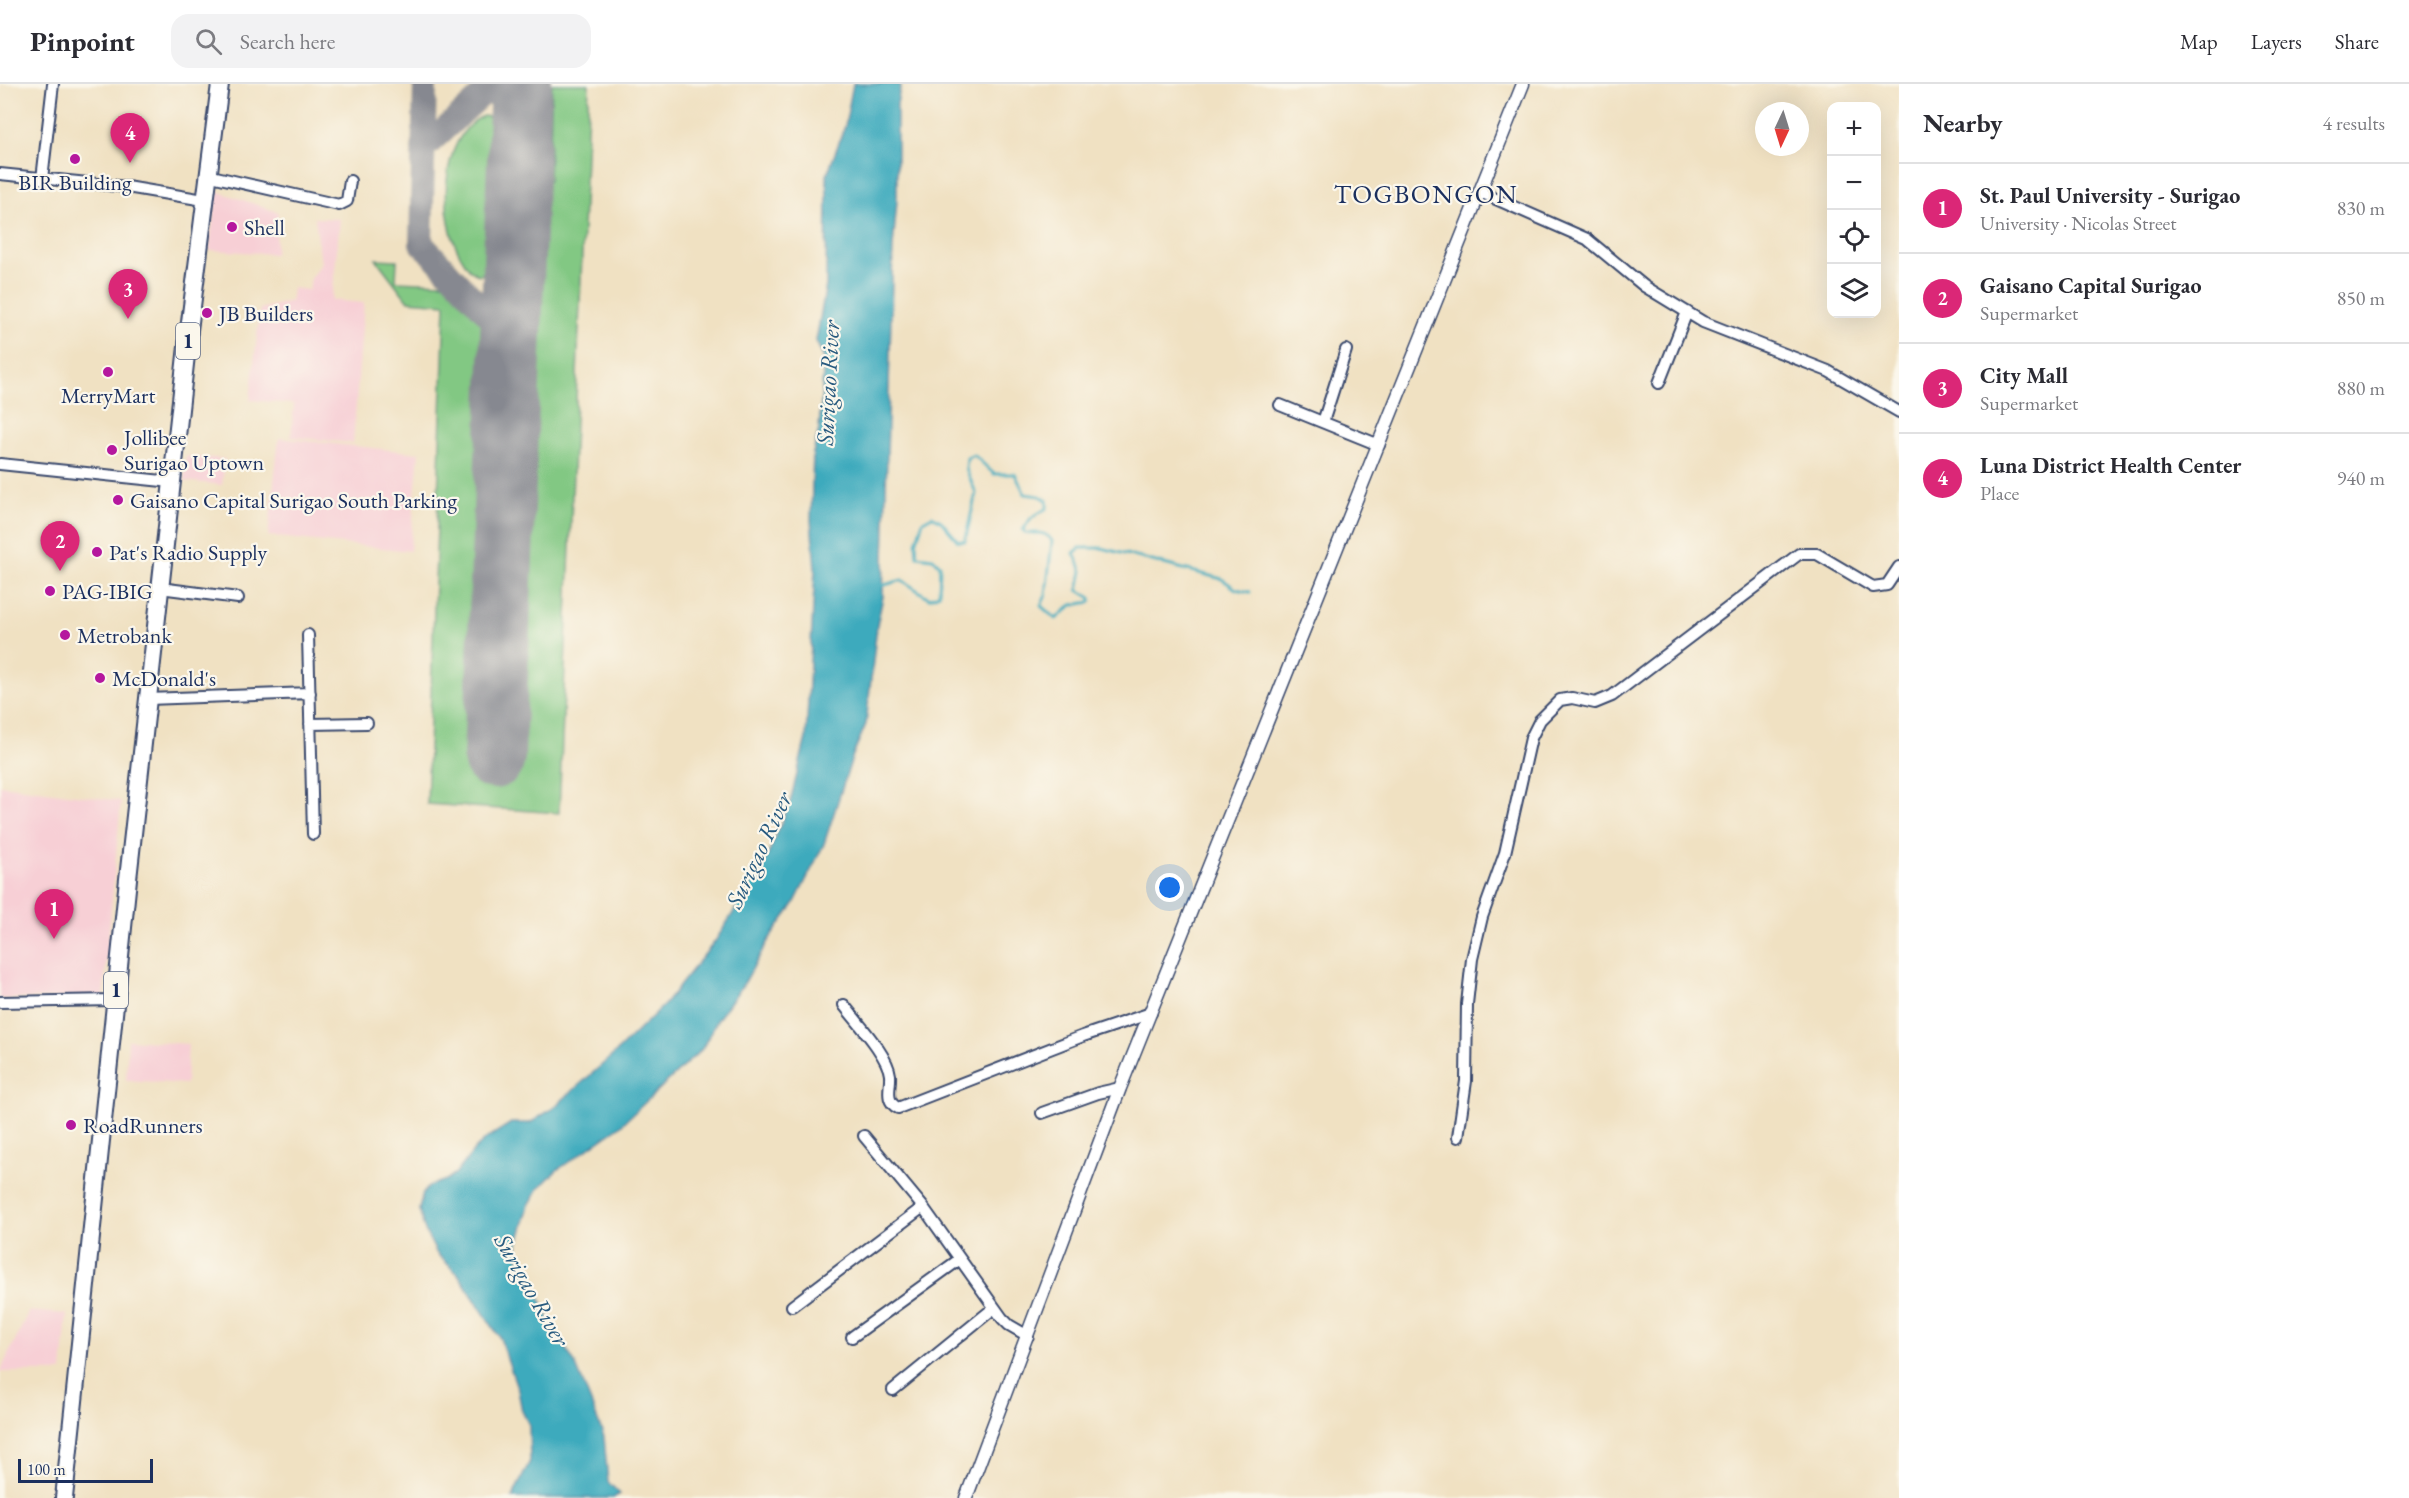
<!DOCTYPE html>
<meta charset="utf-8">
<style>
:root{--surface:#fff;--page:#f2f2f3;--text:#2b2b33;--muted:#7c7c81;--line:#e1e1e2;--accent:#db2777}
body{margin:0;font-family:"EB Garamond",serif;background:var(--page);color:var(--text)}
.controls{position:absolute;right:18px;top:18px;display:grid;overflow:hidden;border-radius:12px;box-shadow:0 6px 24px #0002}
.controls button{width:54px;height:54px;display:grid;place-items:center;padding:0;border:0;border-bottom:2px solid var(--line);background:var(--surface);color:var(--text);font:30px sans-serif}
.compass{position:absolute;left:1755px;top:18px;width:54px;height:54px;border-radius:50%;background:var(--surface);box-shadow:0 6px 24px #0002;rotate:184deg}
.scale{position:absolute;left:18px;bottom:15px;width:135px;box-sizing:border-box;padding-left:6px;border:3px solid #1b2f5e;border-top:0;font-size:16px;line-height:21px;white-space:nowrap;color:#1b2f5e;-webkit-text-stroke:4px #fbf7ec;paint-order:stroke}
.you{position:absolute;left:1170px;top:804px;width:21px;height:21px;margin:-15px;border:4px solid #fff;border-radius:50%;background:#1a73e8;box-shadow:0 0 0 9px #1a73e833}
.badge{display:grid;place-items:center;width:39px;height:39px;border-radius:50%;background:var(--accent);color:#fff;font-size:20px;font-weight:700}
.pin{position:absolute;translate:-50% -50px;filter:drop-shadow(0 2px 3px #0008)}
.pin::after{content:'';position:absolute;top:32px;width:21px;height:18px;background:inherit;clip-path:polygon(0 0,100% 0,50% 100%)}
.list{margin:0;padding:0;list-style:none}
h2{display:flex;justify-content:space-between;align-items:center;height:78px;margin:0;padding:0 24px;font-size:26px}
h2 small{font-size:20px;font-weight:400;color:var(--muted)}
.list li{display:grid;grid-template-columns:39px 1fr auto;gap:18px;align-items:center;box-sizing:border-box;height:90px;padding:0 24px;border-top:2px solid var(--line)}
.list b{display:block;font-size:22px;white-space:nowrap}
.list p{margin:0;font-size:20px;white-space:nowrap;color:var(--muted)}
.list em{font-size:20px;font-style:normal;color:var(--muted)}
.icon{flex:none;width:33px;height:33px;fill:none;stroke:currentColor;stroke-width:2;stroke-linecap:round;stroke-linejoin:round}
.map{position:relative;flex:none;width:1899px;height:1414px;overflow:hidden}
header{display:flex;align-items:center;gap:36px;box-sizing:border-box;height:84px;padding:0 30px;background:var(--surface);border-bottom:2px solid var(--line)}
header strong{font-size:28px}
nav{display:flex;gap:33px;margin-inline-start:auto;font-size:21px}
.search{width:420px;height:54px;background:var(--page);display:flex;align-items:center;gap:15px;box-sizing:border-box;padding:0 21px;border-radius:18px;color:var(--muted);font-size:22px}
main{display:flex}
aside{flex:1;background:var(--surface)}
.map>svg:first-child{display:block}
.built{fill:#f7cfd5}
.green{fill:#82c883;stroke:#4e7c70;stroke-width:1.5}
.water{fill:#3eaabd;stroke:#2c6c8e;stroke-width:1.5}
.lines{fill:none;stroke-linecap:round;stroke-linejoin:round}
.stream{stroke:#3eaabd;stroke-width:3}
.taxiway{stroke:#868890;stroke-width:24}
.runway{stroke:#868890;stroke-width:62}
.minor-casing{stroke:#3b4a6d;stroke-width:14}
.tertiary-casing{stroke:#3b4a6d;stroke-width:15}
.trunk-casing{stroke:#3b4a6d;stroke-width:20}
.minor{stroke:#fff;stroke-width:10}
.tertiary{stroke:#fff;stroke-width:12}
.trunk{stroke:#fff;stroke-width:16}
.poi-dot{fill:#b5179e;stroke:#fbf7ec;stroke-width:2}
.labels{text-anchor:middle;stroke-width:4.5;stroke-linejoin:round;paint-order:stroke}
.shield{fill:#fbf7ec;stroke:#5e6b89;stroke-width:1.5}
.shield-label{font-size:21px;font-weight:bold;fill:#1b2f5e}
.poi-label{font-size:22px;fill:#1b2f5e;stroke:#fbf7ec;text-anchor:start}
.water-label{font-size:24px;font-style:italic;fill:#275a7f;stroke:#fbf7ec}
.quarter-label{font-size:26px;letter-spacing:1.5px;fill:#1b2f5e;stroke:#fbf7ec}
</style>
<header>
<strong>Pinpoint</strong>
<div class="search"><svg class="icon" aria-label="search" viewBox="0 0 24 24"><circle cx="10" cy="10" r="6"/><path d="M15 15l6 6"/></svg>Search here</div>
<nav><a>Map</a><a>Layers</a><a>Share</a></nav>
</header>
<main>
<div class="map">
<svg width="1899" height="1414" viewBox="0 0 1899 1414">
<rect width="100%" height="100%" fill="#fbf7ec"/>
<filter id="ink" filterUnits="userSpaceOnUse"><feTurbulence type="fractalNoise" baseFrequency=".0167" numOctaves="2"/><feDisplacementMap in="SourceGraphic" scale="12" xChannelSelector="R" yChannelSelector="G"/><feConvolveMatrix kernelMatrix="1 2 1 2 8 2 1 2 1" color-interpolation-filters="sRGB"/></filter>
<filter id="wash" filterUnits="userSpaceOnUse"><feTurbulence type="fractalNoise" baseFrequency=".008" numOctaves="4" result="noise"/><feDisplacementMap in="SourceGraphic" scale="24" xChannelSelector="R" yChannelSelector="G"/><feGaussianBlur stdDeviation="1.35" result="paint"/><feColorMatrix in="noise" values="0 0 0 0 0 0 0 0 0 0 0 0 0 0 0 0 0 1.4 0 .05"/><feComposite in="paint" operator="in"/></filter>
<g filter="url(#wash)">
<rect width="100%" height="100%" fill="#f0e1c2"/>
<path class="built" d="M217,107l61,21 -3,42 -66,-4z
M315,134l25,1 -8,81 32,3 -11,140 -62,-6 3,-33 -44,-4 10,-91 31,-8 1,-13 17,2 2,-13 10,-13z
M279,354l140,15 -9,98 -142,-15z
M186,372l39,3 -3,26 -38,-4z
M0,701l121,16 -18,196 -103,2z
M128,956l60,4 -2,40 -60,-4z
M29,1227l38,3 -5,58h-62z"/>
<path class="green" d="M552,0h37l-30,729 -132,-9 18,-500 -37,-3 -32,-42 21,1 -1,21 48,2 45,49 -18,425 48,2 23,-578h7z
M483,32l8,1 -3,61 6,1 -3,88 -3,5 -8,3c-9,-2 -13,-8 -17,-15 -24,-37 -26,-122 20,-144z"/>
<path class="water" d="M853,0h48l-4,20v96l-4,47 -10,350 -6,28 -11,99 -13,31 -29,89 -30,60 -26,37 -23,41 -27,37 -16,30 -83,78 -63,44 -17,17 -10,17 -11,38v15l28,52 4,14 25,39 15,37 14,37 4,45 12,12 -7,4h-101l18,-37 -1,-36 -7,-14 -4,-21 -18,-52 -42,-64 -21,-20 -12,-23 -6,-21 3,-15 7,-9 17,-6 11,-8 18,-23 12,-11 24,-15h19l22,-14 62,-55 51,-50 51,-64 48,-76 26,-62 16,-64 9,-169 -4,-49 2,-67 6,-24 5,-70 -8,-18 10,-56 1,-110 18,-49z"/>
<g class="lines">
<path class="stream" d="M881,502l21,-6 27,18 10,-4 1,-29 -7,-7 -16,-2 -1,-13 7,-22 9,-5 9,5 17,20h7l11,-48 -10,-24 1,-11 7,-3 20,19h21l10,20 15,2 7,4v8l-16,10 -8,12 2,3c11,1 20,-3 27,8l-6,54 -5,11 15,13 16,-14 19,-3v-4l-13,-8 4,-19 -8,-18 6,-5h22l120,31 14,10 14,3"/>
<path class="taxiway" d="M425,0l-4,159 89,95
M423,65l71,-65"/>
<path class="runway" d="M494,674l27,-674"/>
</g>
</g>
<g filter="url(#ink)">
<g class="lines">
<g class="minor-casing">
<path id="minor" d="M0,90l127,13 77,13
M207,91l132,30 8,-4 3,-20
M42,95l11,-95
M1480,108l107,47 57,47 59,36 125,49 71,41
M1659,299l28,-71
M1280,321l99,40
M1323,338l23,-72
M0,380l172,18
M160,504l78,10
M308,551l5,199
M148,615l162,-6
M310,640l57,-1
M0,918l115,-2
M844,921c12,16 44,50 46,70 1,12 -6,26 8,33l185,-72 68,-23
M1042,1029l56,-20 22,-5
M864,1052l59,71 79,111 7,7 19,11
M1458,1053l8,-56 1,-77 5,-45 10,-42 23,-64 26,-115 9,-18 20,-20 12,-2 23,5 17,-7 187,-142h18l56,33 14,-2 12,-18
M792,1222l131,-99
M852,1253l108,-78
M893,1306l101,-82"/>
</g>
<g class="tertiary-casing">
<path id="tertiary" d="M966,1414l154,-410 403,-1004"/>
</g>
<g class="trunk-casing">
<path id="trunk" d="M64,1414l64,-619 59,-533 33,-262"/>
</g>
<use href="#minor" class="minor"/>
<use href="#tertiary" class="tertiary"/>
<use href="#trunk" class="trunk"/>
</g>
</g>
<g class="poi-dot">
<circle cx="75" cy="75" r="6"/>
<circle cx="232" cy="143" r="6"/>
<circle cx="207" cy="229" r="6"/>
<circle cx="108" cy="288" r="6"/>
<circle cx="112" cy="366" r="6"/>
<circle cx="118" cy="416" r="6"/>
<circle cx="97" cy="468" r="6"/>
<circle cx="50" cy="507" r="6"/>
<circle cx="65" cy="551" r="6"/>
<circle cx="100" cy="594" r="6"/>
<circle cx="71" cy="1041" r="6"/>
</g>
<g class="labels">
<g class="shield">
<rect x="176" y="239" width="24" height="36" rx="4.5"/>
<rect x="104" y="888" width="24" height="36" rx="4.5"/>
</g>
<g class="shield-label">
<text x="188" y="264">1</text>
<text x="116" y="913">1</text>
</g>
<g class="poi-label">
<text x="75" y="106" text-anchor="middle">BIR Building</text>
<text x="244" y="151">Shell</text>
<text x="219" y="237">JB Builders</text>
<text x="108" y="319" text-anchor="middle">MerryMart</text>
<text x="124" y="361">Jollibee<tspan x="124" dy="25">Surigao Uptown</tspan></text>
<text x="130" y="424">Gaisano Capital Surigao South Parking</text>
<text x="109" y="476">Pat's Radio Supply</text>
<text x="62" y="515">PAG-IBIG</text>
<text x="77" y="559">Metrobank</text>
<text x="112" y="602">McDonald's</text>
<text x="83" y="1049">RoadRunners</text>
</g>
<g class="water-label">
<text transform="translate(828 299) rotate(-87)" y="8">Surigao River</text>
<text transform="translate(759 766) rotate(-65)" y="8">Surigao River</text>
<text transform="translate(532 1206) rotate(60)" y="8">Surigao River</text>
</g>
<g class="quarter-label">
<text x="1426" y="119">TOGBONGON</text>
</g>
</g>
</svg>
<div class="controls">
<button>+</button>
<button>−</button>
<button><svg class="icon" aria-label="locate" viewBox="0 0 24 24"><circle cx="12" cy="12" r="6"/><path d="M12 2v4M12 18v4M2 12h4M18 12h4"/></svg></button>
<button><svg class="icon" aria-label="layers" viewBox="0 0 24 24"><path d="M12 4l9 5-9 5-9-5zM3 14l9 5 9-5"/></svg></button>
</div>
<svg class="compass" viewBox="-18 -18 36 36"><path d="M0-13l5 13h-10z" fill="#e53935"/><path d="M0 13l5-13h-10z" fill="#7c7c81"/></svg>
<div class="scale">100 m</div>
<div class="you"></div>
<div class="pin badge" style="left:54px;top:855px">1</div>
<div class="pin badge" style="left:60px;top:487px">2</div>
<div class="pin badge" style="left:128px;top:235px">3</div>
<div class="pin badge" style="left:130px;top:79px">4</div>
</div>
<aside>
<h2>Nearby<small>4 results</small></h2>
<ul class="list">
<li><span class="badge">1</span><div><b>St. Paul University - Surigao</b><p>University · Nicolas Street</p></div><em>830 m</em></li>
<li><span class="badge">2</span><div><b>Gaisano Capital Surigao</b><p>Supermarket</p></div><em>850 m</em></li>
<li><span class="badge">3</span><div><b>City Mall</b><p>Supermarket</p></div><em>880 m</em></li>
<li><span class="badge">4</span><div><b>Luna District Health Center</b><p>Place</p></div><em>940 m</em></li>
</ul>
</aside>
</main>
